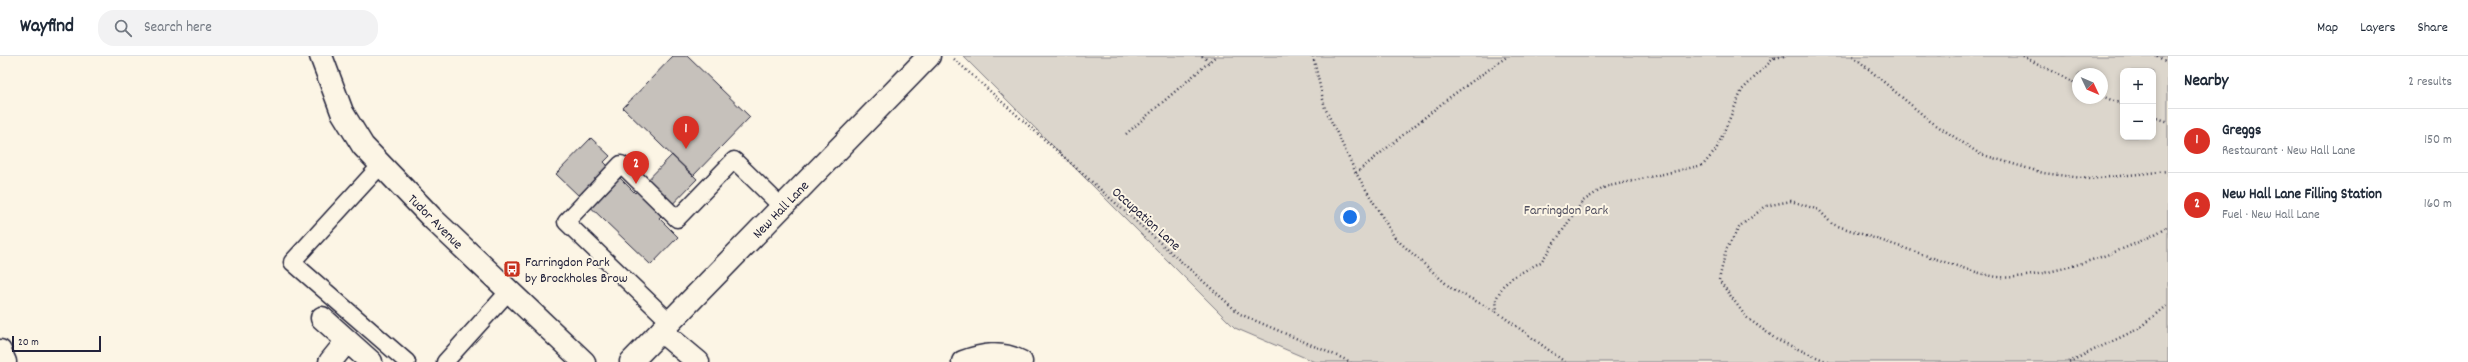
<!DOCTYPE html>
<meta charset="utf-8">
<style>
:root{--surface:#fff;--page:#f2f2f3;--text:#1f2937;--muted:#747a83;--line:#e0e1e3;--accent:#d93025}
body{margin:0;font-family:Dekko,sans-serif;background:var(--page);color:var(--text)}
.controls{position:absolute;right:12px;top:12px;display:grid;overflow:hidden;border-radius:8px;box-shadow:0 2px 6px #0003}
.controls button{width:36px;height:36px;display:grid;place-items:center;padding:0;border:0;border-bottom:1px solid var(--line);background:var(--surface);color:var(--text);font:20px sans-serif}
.compass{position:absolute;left:2072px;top:12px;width:36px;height:36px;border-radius:50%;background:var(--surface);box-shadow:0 2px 6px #0003;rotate:134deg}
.scale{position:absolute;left:12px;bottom:10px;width:89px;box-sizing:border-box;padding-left:4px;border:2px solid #22223b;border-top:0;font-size:11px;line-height:14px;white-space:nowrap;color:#22223b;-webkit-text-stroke:3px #fcf5e5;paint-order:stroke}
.you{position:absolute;left:1350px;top:161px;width:14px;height:14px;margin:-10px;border:3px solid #fff;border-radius:50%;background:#1a73e8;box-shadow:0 0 0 6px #1a73e833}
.badge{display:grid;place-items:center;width:26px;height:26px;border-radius:50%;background:var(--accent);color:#fff;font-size:13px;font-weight:700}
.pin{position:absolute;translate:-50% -33px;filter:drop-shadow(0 1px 2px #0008)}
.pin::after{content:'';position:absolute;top:21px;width:14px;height:12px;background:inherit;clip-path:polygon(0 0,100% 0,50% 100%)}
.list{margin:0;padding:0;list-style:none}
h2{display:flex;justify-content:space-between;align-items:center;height:52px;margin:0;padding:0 16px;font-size:17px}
h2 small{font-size:13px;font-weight:400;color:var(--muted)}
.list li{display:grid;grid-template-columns:26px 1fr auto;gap:12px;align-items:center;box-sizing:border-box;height:64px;padding:0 16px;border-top:1px solid var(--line)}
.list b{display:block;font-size:15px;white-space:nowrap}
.list p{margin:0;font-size:13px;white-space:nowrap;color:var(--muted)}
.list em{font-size:13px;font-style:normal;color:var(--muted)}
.icon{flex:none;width:22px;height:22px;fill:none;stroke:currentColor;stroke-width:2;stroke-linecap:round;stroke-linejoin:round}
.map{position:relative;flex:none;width:2168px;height:306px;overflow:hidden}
header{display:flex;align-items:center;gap:24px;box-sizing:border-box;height:56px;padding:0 20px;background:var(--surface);border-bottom:1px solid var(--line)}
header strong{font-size:19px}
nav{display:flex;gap:22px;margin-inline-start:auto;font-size:14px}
.search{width:280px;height:36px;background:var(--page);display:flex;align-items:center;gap:10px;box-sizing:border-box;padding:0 14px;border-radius:16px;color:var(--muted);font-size:15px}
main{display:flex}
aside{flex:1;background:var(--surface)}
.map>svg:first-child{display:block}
.green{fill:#dcd6cc;stroke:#7f7c84;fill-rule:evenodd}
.building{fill:#c6c1bb;stroke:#22223b}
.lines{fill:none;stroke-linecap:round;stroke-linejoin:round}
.service-casing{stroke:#22223b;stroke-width:19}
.minor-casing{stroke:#22223b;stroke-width:25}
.trunk-casing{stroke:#22223b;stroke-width:25}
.path{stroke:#22223b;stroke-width:2.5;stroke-dasharray:1 3;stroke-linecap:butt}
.service{stroke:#fcf5e5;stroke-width:16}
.minor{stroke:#fcf5e5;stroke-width:22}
.trunk{stroke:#fcf5e5;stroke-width:22}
.labels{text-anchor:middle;stroke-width:4;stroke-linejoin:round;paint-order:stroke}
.street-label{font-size:14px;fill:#22223b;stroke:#fcf5e5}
.park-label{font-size:14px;fill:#504f5f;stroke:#fcf5e5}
.poi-label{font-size:14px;fill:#22223b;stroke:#fcf5e5;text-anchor:start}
</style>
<header>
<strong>Wayfind</strong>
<div class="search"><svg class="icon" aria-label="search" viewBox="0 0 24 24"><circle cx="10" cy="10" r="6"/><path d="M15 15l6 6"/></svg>Search here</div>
<nav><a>Map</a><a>Layers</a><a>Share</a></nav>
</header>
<main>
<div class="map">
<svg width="2168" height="306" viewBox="0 0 2168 306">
<rect width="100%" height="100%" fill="#fcf5e5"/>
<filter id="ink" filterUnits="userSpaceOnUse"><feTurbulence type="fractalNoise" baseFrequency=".025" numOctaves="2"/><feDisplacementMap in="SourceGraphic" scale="8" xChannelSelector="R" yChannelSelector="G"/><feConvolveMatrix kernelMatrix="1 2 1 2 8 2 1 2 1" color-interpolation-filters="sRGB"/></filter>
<g filter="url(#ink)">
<path class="green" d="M963,0h1205v306h-853l-80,-34zM2123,15h30v66h-30zM2078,18h24v24h-24z"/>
<path class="building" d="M673,0h14l63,61 -57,59 -70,-68z
M591,82l19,18 -6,6 31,31 37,-38 25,24 -38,39 19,19 -27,28 -95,-91z"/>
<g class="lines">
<g class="service-casing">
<path id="service" d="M381,109l-89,97 115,100
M670,266l-104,-100 55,-58 56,55 57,-59 48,47
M445,306l64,-71"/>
</g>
<g class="minor-casing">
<path id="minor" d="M321,0l21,56 21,34 71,74 150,142
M322,262l49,44
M661,275l37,31
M0,295l5,11
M330,306l17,-21
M963,306c19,-7 38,-11 58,0"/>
</g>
<g class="trunk-casing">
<path id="trunk" d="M631,306l298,-306"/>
</g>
<path class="path" d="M1202,0l7,5
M1313,0l12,52 31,65 39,65 57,51 45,23
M1853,0l77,65 50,33 63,19 47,6 78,-8
M2023,0l55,29
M2157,0l11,7
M1775,2l9,-2
M954,3l286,255 111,48
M2102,40l21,9
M2153,61l15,5
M1126,78l90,-78
M1356,117l94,-76 58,-41
M1565,306l-68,-50 -1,-13 7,-13 10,-9 28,-15 42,-61 22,-14 98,-22 13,-15 26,-60 34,-34
M1828,306l-51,-22 -31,-23 -27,-37 7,-30 14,-24 26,-20 25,-5 28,9 13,14c35,12 70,23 104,35 18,6 37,13 56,17 38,9 144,-27 176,-50
M2069,306l69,-33 30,-25"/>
<use href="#service" class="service"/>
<use href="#minor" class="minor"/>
<use href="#trunk" class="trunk"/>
</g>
</g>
<defs>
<g id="bus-square" transform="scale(0.9)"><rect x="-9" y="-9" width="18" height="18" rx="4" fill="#c8321e" stroke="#fcf5e5"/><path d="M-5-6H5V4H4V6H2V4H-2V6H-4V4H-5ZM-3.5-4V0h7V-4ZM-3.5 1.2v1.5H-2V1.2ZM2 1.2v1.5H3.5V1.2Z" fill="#fff"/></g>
</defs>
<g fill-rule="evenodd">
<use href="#bus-square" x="512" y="213"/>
</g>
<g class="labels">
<g class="street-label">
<text transform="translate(780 153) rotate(-46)" y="5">New Hall Lane</text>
<text transform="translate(1147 162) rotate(42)" y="5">Occupation Lane</text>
<text transform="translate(436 165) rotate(45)" y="5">Tudor Avenue</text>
</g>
<g class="park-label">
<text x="1566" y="158">Farringdon Park</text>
</g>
<g class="poi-label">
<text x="525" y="210">Farringdon Park<tspan x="525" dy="16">by Brockholes Brow</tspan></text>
</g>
</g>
</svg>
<div class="controls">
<button>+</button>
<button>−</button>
</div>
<svg class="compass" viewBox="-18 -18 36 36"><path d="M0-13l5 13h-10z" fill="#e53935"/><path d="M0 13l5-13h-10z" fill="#747a83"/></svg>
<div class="scale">20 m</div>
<div class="you"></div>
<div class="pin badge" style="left:686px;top:93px">1</div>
<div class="pin badge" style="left:636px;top:128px">2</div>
</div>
<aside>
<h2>Nearby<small>2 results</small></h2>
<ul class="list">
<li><span class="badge">1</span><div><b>Greggs</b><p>Restaurant · New Hall Lane</p></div><em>150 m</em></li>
<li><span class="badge">2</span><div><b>New Hall Lane Filling Station</b><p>Fuel · New Hall Lane</p></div><em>160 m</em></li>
</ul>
</aside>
</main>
